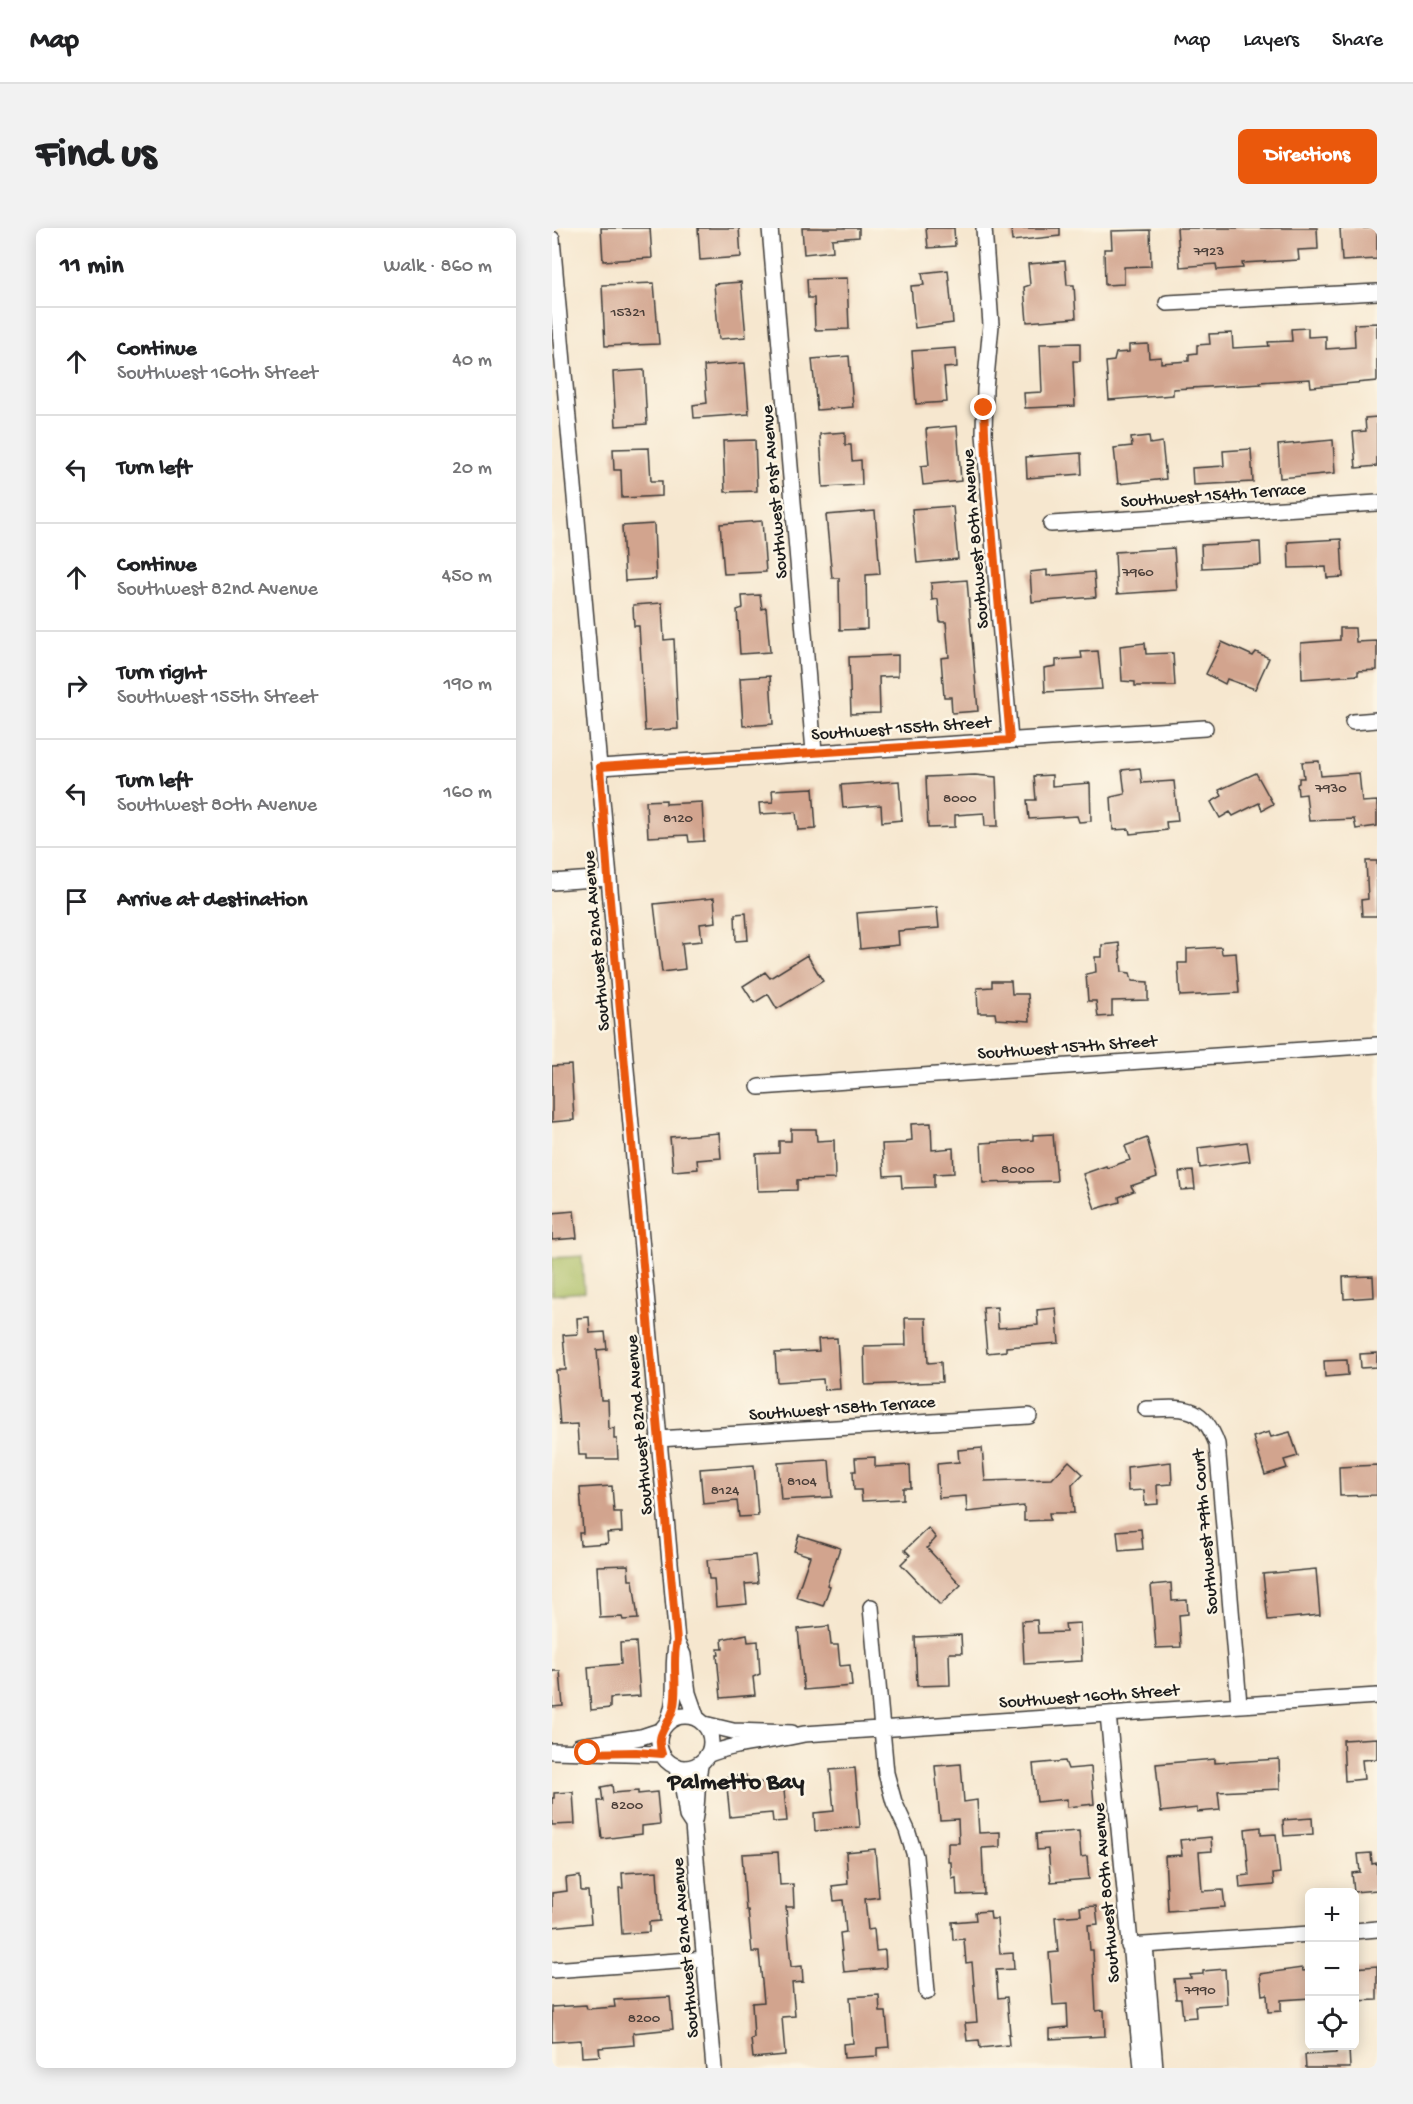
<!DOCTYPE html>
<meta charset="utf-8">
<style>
:root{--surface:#fff;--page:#f2f2f2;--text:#202124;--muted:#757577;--line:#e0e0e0;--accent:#ea580c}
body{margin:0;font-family:"Gochi Hand",sans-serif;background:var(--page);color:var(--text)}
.controls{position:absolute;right:18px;bottom:18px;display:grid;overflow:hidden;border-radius:9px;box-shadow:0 3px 15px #0003}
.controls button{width:54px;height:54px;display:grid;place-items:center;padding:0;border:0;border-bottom:2px solid var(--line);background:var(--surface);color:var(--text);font:30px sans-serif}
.stop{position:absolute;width:18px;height:18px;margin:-14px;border:4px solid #ea580c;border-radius:50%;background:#fff}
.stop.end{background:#ea580c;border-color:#fff;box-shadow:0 2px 6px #0008}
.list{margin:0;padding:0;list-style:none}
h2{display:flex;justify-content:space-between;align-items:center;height:78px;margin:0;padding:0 24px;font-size:26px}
h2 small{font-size:20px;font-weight:400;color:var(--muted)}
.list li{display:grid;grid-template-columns:39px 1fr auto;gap:18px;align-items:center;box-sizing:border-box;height:108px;padding:0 24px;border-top:2px solid var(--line)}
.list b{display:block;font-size:22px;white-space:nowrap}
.list p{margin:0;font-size:20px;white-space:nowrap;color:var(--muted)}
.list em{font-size:20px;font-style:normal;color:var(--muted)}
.icon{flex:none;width:33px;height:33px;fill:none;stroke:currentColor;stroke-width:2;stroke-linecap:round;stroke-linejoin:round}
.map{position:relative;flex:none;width:825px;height:1840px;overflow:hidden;border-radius:9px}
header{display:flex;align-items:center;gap:36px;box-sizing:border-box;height:84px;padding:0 30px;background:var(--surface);border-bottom:2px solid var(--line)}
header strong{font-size:28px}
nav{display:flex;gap:33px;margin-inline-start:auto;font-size:21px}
.intro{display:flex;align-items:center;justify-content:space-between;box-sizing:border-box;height:144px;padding:0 36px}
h1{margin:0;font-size:42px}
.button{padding:15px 27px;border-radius:9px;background:var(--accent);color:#fff;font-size:21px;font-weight:700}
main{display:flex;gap:36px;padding:0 36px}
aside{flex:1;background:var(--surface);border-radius:9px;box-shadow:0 3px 15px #0003}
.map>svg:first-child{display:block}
.green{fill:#a8bc60;stroke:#626c3e;stroke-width:1.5}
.building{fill:#d2a48e}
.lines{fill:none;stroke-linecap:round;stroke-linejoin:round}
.minor-casing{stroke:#3d3a37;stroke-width:18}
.minor{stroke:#fff;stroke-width:15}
.route{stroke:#ea580c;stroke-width:8}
.labels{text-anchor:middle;stroke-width:5;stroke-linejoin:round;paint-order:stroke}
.number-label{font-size:15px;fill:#4a3e38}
.street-label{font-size:18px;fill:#1c1c1c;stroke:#fcf5e5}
.district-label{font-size:24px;font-weight:bold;fill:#1c1c1c;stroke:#fcf5e5}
</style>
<header>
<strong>Map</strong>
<nav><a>Map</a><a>Layers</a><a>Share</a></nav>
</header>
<div class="intro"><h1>Find us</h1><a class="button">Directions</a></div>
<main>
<aside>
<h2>11 min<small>Walk · 860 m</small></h2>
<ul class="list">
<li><svg class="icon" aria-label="ahead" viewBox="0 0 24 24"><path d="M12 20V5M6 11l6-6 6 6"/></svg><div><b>Continue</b><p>Southwest 160th Street</p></div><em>40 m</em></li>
<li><svg class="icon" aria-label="left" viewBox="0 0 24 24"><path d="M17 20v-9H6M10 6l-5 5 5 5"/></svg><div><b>Turn left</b></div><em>20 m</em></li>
<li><svg class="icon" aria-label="ahead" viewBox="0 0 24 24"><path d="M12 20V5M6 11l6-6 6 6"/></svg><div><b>Continue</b><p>Southwest 82nd Avenue</p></div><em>450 m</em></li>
<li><svg class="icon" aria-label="right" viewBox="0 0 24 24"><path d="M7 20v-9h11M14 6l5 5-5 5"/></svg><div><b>Turn right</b><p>Southwest 155th Street</p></div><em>190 m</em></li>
<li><svg class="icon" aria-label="left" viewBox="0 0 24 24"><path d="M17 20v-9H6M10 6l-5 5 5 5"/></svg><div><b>Turn left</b><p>Southwest 80th Avenue</p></div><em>160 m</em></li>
<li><svg class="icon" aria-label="arrive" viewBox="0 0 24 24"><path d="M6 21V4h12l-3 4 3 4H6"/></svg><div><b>Arrive at destination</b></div></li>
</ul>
</aside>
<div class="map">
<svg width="825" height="1840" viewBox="0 0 825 1840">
<rect width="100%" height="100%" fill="#fcf5e5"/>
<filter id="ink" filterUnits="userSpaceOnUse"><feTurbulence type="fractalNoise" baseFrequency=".0167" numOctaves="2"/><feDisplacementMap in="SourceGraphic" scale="12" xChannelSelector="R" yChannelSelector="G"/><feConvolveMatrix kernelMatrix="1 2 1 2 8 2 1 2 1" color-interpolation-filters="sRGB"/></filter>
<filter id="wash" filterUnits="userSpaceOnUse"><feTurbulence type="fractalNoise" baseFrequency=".008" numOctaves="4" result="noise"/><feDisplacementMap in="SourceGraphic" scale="24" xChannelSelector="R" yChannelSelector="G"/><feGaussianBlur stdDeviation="1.35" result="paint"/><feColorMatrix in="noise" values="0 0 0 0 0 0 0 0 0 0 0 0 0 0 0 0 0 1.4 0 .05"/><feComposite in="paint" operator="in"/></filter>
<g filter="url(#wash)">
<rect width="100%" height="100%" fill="#f6e7cf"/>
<path class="green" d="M30,1028l2,36 -32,3v-37z"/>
<g id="blocks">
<path class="building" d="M49,0h49l2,30 -49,3z
M146,0h41l2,29 -41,3z
M250,0h57v9l-27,2 1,12 -29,3z
M374,0h28l1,18 -27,2z
M459,0h49v8l-48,5z
M625,0h140l1,21 -20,1 1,10 -57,3 1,5 -26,2 -1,-6 -36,3z
M788,0h37v31l-35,2z
M598,2l1,36 -27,1v17l-19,1 -1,-36h8l-1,-18z
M513,33l2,24h7l2,33 -49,4 -3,-35 6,-2 -2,-21z
M396,42l5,53 -38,5 -4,-42 13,-1 -2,-12z
M295,50l2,51 -34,1 -1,-32h-6l-1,-19z
M189,54l5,55 -27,2 -5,-55z
M102,55l5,61 -54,2 -3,-61z
M825,95v58l-66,6 -1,-8 -50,3 1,2 -88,5v6l-64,5 -3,-38 8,-1 2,-8 13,-1v-7l19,-1 1,14 12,-1v6l28,-2v-7l8,-1v-8l13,-1 -1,-10 23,-1 1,15 36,-2 -1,-4 24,-1 -1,-12 17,-1v9l18,-1v13l29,-2 -1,-23z
M528,115v18h-7l2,45 -50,2 -1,-15 18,-1 -2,-48z
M404,120l1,19 -13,1 3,34 -31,2 -4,-53z
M297,128l4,51 -36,3 -5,-51z
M193,135l4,51 -55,4 -1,-13 14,-2 -3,-37z
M92,142l3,54 -31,2 -3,-54z
M825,189v49l-21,2 -3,-36 13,-1 -1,-13z
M405,198l4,55 -38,4 -2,-19 8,-1 -3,-36z
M293,204v13h6l1,16 9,-1 1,25 -39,2 -3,-53z
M597,208l1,8 12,-2 4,37 -48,5 -4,-36 18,-2 -1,-8z
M203,212l2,51 -32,1 -2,-51z
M781,212l2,33 -55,5 -2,-33z
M97,220l2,33h11v15l-40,2 -1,-28h-7l-1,-21z
M699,221l2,33 -60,3 -1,-17 32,-2 -1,-15z
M529,225l1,21 -55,4 -1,-21z
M401,278l5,53 -41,4 -5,-54z
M323,283l5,63 -14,1 1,54 -27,1 -1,-52h-7l-6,-63z
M210,293l4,51 -42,2 -4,-50z
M102,296l2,55 -31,2 -3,-55z
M789,311l2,38 -16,1 -1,-11 -37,1 -1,-26z
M708,314l1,23 -59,3 -1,-23z
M622,320l3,42 -60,4 -2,-42z
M495,342v6l47,-4 2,25 -64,5 -2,-30z
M415,352l11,131 -26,2 -1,-16h-7l-3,-39 8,-1 -3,-35h-6l-2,-23 -6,1 -1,-17z
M208,367l2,14 4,-1 4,44 -30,2 -3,-44 6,-2 -1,-12z
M110,375l2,37 10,-1 4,90 -33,2 -6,-105h-5l-1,-21z
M788,400h15l1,14 21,-1v29l-19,1v4l-56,4 -1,-36 39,-3z
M670,414l31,14 3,-4 13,6 -14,31 -28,-10 -2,5 -19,-10z
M593,415l1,11 27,-1 2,33h-40v-4l-13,-1 -2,-35z
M546,423l4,38 -57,3 -1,-24 12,-2v-6l26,-2 -1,-6z
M346,427v21l-19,1 1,36 -29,1 -2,-57z
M218,448l3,48 -30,2 -3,-48z
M767,533l2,15 38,-3 3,29 15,-1v25l-21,3 -2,-10 -45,2 -3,-27 -8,1 -1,-11 2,-1v-5h5l-2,-16z
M588,540l2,15 32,-2 4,40 -12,1 1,8 -37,4 -1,-5 -16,1 -2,-33 14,-3 -3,-24z
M704,545l17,31 -11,6 -3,-7 -26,13 -3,-4 -10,6 -9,-16 11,-6 -3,-6z
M423,547l21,2 2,49h-13l-1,-13 -29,2v12l-27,1 -2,-51z
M500,547v11l38,-3 1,38 -12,1 -2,-6 -48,3 -2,-19h9l-2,-24z
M347,553l3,39 -20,2 -1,-17 -38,3 -2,-23z
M261,560l3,41 -18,1 -2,-18 -36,2 -1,-11 14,-1 -1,-12z
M114,572v4l36,-2 2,39 -15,1 -1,-7 -40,2 -2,-36z
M814,633h11v55h-15l-1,-16 7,-1z
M162,670l2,24 -16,2 2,17 -20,2 3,26 -23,3 -8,-68z
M385,679l2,21 -41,3 1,14 -39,4 -3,-36z
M194,685l2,27 -12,1 -1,-27z
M567,715l3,29 8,1 2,8 16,1v18l-36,1v15l-14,1 -2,-16h-8l-2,-27 10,-2 -1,-15h7v-12z
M669,719l1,7 14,-1 3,40 -59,3 -2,-33h9v-14z
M255,727l16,26 -46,28 -9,-15 -14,9 -11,-17 22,-14 5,6z
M440,753h19l1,13h16l2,27 -34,-2 -1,-6h-17l-1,-25 15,-1z
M19,837l3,55 -22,2v-56z
M379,895l1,27 21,-2 1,25 -20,1v13l-32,1 -1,-13 -17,1 -2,-32 24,-1v-2l6,-1 -1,-16z
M239,901h25l1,12 17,-1 1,39 -38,1v10l-39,1 -2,-37 23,-1v-12h12z
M167,905l2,25 -24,2 1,9 -25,2 -3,-34z
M501,906l4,47 -74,2 -2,-40 52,-3v-5z
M595,910l10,39 -26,9 3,5 -15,6 1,5 -25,7 -12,-35 23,-8 1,2 23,-8 -5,-14z
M695,914l3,19 -50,7 -2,-20z
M641,943l2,18 -14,1 -2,-18z
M22,983l3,27 -25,2v-27z
M821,1048l1,21 -30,2 -1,-22z
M445,1079l1,21 40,-3 -1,-15 19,-2 3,35 -53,4v4l-19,2 -4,-45z
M37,1089l1,16 15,-1 2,17 -10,1 4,50h7l1,29 5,-1v11h3l1,20h-32v-4h-7l-2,-31 -17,1 -4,-55h10l-3,-35 15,-1 -1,-16z
M353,1090h21l2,45 13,-1 1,20 -77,3 -1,-39 42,-1z
M285,1110l3,51 -16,1 -1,-11 -46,3 -2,-29 44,-2 -1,-12z
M825,1125v14l-16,1 -1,-14z
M795,1132l1,15 -23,2 -1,-16z
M717,1204l2,5 19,-5 8,24 -14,4 3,8 -22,7 -12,-38z
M430,1220l3,33 67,-2 17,-18 14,13 -11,11 2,28h-25l1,7 -26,1v-15l-57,6 -1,-16 -27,2 -2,-34 22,-2 -1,-12z
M323,1229v10l35,-2 1,23h-8v11l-41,2 -1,-11h-7l-1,-19h3l-1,-13z
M277,1232l3,37 -51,3 -3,-37z
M619,1234l1,22 -15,1 1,19 -13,1 -1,-15 -16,1 -1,-24z
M202,1237l4,51 -19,1 -2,-16 -34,3 -3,-35z
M825,1237v30l-37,1 -1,-29z
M60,1258l2,26h7l1,20 -15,1 1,10 -28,2 -1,-12h4l-3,-45z
M376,1300l8,10 -9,10 34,37 -21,20 -39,-41 9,-9 -5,-5z
M589,1301l2,20 -24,2 -2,-20z
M247,1307l41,13 -13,37 3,1 -7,20 -27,-9 14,-41 -16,-5z
M203,1327l3,28 -13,1 2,20 -31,3 -2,-28h-5l-2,-19z
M76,1337l1,15h4l5,39 -15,1 -1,-3 -22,1 -3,-52z
M764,1341l4,46 -52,5 -5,-46z
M619,1355l1,18 15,-1 1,14 -9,1 2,32 -25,1 -5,-63z
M485,1392l1,13 28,-1 -1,-8 15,-1 2,38 -58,3 -2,-43z
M277,1398l2,19h7l2,21 10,-1 2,21 -48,4 -6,-61z
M195,1406l1,8 10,-1 2,33 -7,3 2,18 -34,3 -4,-43h2l-1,-6h5l-1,-10z
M409,1407l1,18h-13l1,32 -33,1 -2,-49z
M84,1414l4,54 -30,2v10l-19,2 -3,-43 33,-3 -1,-21z
M0,1443h8l3,35 -11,1z
M825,1510v21l-15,1 2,19 -19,2 -2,-41z
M663,1531v4l64,-4 1,30 -62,3 2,18 -23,2v-4l-36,4 -5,-48z
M513,1533l3,8 23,-2 3,37 -27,3v-8l-30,3 -4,-38z
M409,1536l3,38 13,-2 2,33 21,-1v15l-18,1 2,46 -27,1 -1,-17 -4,1 -1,-17h-3v-19h11l-1,-24 -18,1 -5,-54z
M303,1540l5,59 -45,4 -1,-18 20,-2 -4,-41z
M194,1547l1,9 36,-4 4,41 -14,1 -1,-9 -42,4 -4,-40z
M60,1557l1,8 25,-2v3l19,-2 3,32 -18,2v8l-40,5 -4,-38h5l-2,-14z
M21,1564l2,32 -23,1v-27h2v-5z
M760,1590l1,16 -29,2 -1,-16z
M709,1599v8l15,-1 4,39 -7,1 1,11 -34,3 -1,-12 10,-1 -4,-46z
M527,1603l2,26 6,-1 2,23 -38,3 -3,-33 -11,1 -1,-16z
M659,1609l1,14 -13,1 3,39 21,-1 2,17 -57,4 -3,-55 17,-1 -2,-15z
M323,1621l4,48 -14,2 3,31 6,-1 2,22 9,-1 1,18 -42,4 -4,-39 6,-1 -3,-32 -9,1 -2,-15 16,-2 -2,-32z
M226,1624l2,33 13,-1 1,23h-8l5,60 11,-1 1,16 -11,1 3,33 -13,1 3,38 -32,3 -2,-19 3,-1 -2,-35 12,-1 -5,-50h-7l-4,-42h-2l-4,-56z
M819,1625l1,11 5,-1v27l-23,2 -2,-19 8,-1 -2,-18z
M105,1643l3,50 -11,1v10l-27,2 -3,-46h4l-1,-15z
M28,1648l1,15h7l3,32 -39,4v-34l15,-2 -1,-13z
M544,1678l2,18 -10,1 2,25h3l3,61 8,-1 1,26 -55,3v-10l18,-2 -1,-23 -14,1 -4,-52 9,-1 -3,-35 26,-2 -1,-8z
M438,1683l1,8h6l3,35 13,-1 1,16 -18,1 2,28 9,-1 3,37h-2l1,11 -29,3 -1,-8 -12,1 -2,-18 12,-1 -5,-60 -6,1 -2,-24 -11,1 -1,-18 24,-2 -1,-8z
M825,1738v34l-23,1v-33z
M750,1740l1,3 7,-1v28l-29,2v11l-13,1 -1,-18 -5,1 -2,-21z
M673,1741l2,35 -32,2 1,11 -13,1 -2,-19h-5l-2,-20 17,-1 -1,-3 13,-1v-3z
M327,1767l1,17h6l3,35 -12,1v8l-33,2 -1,-14 10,-1 -3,-46z
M118,1769l3,32 -40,4 1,12 -35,3 1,8 -18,1 -1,-17 -29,2v-35l34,-2 1,4 28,-2 -1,-7z
M797,1821l1,19h-44l-1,-13 31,-2v-3z"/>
</g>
</g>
<g filter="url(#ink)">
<use href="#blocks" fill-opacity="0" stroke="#3d3a37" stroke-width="1.5"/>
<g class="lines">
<g class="minor-casing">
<path id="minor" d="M218,0l44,524
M432,0l7,97 -6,64 -1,45 26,306
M0,11l125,1402c-7,27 3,56 -10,82
M615,75l210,-11
M499,296l326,-21
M801,494l24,-2
M48,539l605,-39
M0,654l56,-4
M207,859l618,-42
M594,1181c38,-1 56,-6 71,35l22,260
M106,1211l371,-23
M319,1379l15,166 8,29 13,28 8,26 12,136
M127,1418l4,9 5,38 9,26
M556,1486l34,354
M107 1514a26 26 0 1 1 52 0a26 26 0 1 1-52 0Z
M152,1496l29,7 59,2
M27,1518l62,-9 21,-7
M0,1523l110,3
M155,1527c31,-13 65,-13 97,-21l573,-38
M149,1534c-6,21 -2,42 -8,63l21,243
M124,1538l7,22 4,28 6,9
M802,1703l23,-2
M593,1717l10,123
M577,1718l181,-12
M0,1742l153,-11"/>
</g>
<use href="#minor" class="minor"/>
</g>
</g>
<g class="lines" filter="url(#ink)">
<path class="route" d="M36,1525l48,-1 26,2c-8,-23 8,-27 12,-48 4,-22 -2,-44 3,-65l-69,-763 -8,-111 410,-27 -24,-284 -2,-48"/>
</g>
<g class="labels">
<g class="number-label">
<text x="657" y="27">7923</text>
<text x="76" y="88">15321</text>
<text x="586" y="348">7960</text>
<text x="779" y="564">7930</text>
<text x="408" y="574">8000</text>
<text x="126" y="594">8120</text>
<text x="466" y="945">8000</text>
<text x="250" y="1257">8104</text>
<text x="173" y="1266">8124</text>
<text x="75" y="1581">8200</text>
<text x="648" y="1766">7990</text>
<text x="92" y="1794">8200</text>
</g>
<g class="street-label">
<text transform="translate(221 264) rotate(-95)" y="6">Southwest 81st Avenue</text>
<text transform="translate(661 266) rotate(-4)" y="6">Southwest 154th Terrace</text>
<text transform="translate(422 311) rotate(-95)" y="6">Southwest 80th Avenue</text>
<text transform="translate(349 499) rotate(-4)" y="6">Southwest 155th Street</text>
<text transform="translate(43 713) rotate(-95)" y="6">Southwest 82nd Avenue</text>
<text transform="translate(515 818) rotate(-4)" y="6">Southwest 157th Street</text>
<text transform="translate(290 1179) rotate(-4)" y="6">Southwest 158th Terrace</text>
<text transform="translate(86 1197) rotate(-95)" y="6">Southwest 82nd Avenue</text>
<text transform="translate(652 1304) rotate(-95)" y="6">Southwest 79th Court</text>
<text transform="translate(537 1467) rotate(-4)" y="6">Southwest 160th Street</text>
<text transform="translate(553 1665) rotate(-95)" y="6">Southwest 80th Avenue</text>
<text transform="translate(132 1720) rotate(-95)" y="6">Southwest 82nd Avenue</text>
</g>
<g class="district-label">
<text x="184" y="1560">Palmetto Bay</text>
</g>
</g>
</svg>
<div class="controls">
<button>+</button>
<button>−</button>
<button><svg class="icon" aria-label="locate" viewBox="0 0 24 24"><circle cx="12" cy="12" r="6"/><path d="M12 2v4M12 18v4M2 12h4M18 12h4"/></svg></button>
</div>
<div class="stop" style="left:36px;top:1525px"></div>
<div class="stop end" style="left:432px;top:180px"></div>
</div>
</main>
